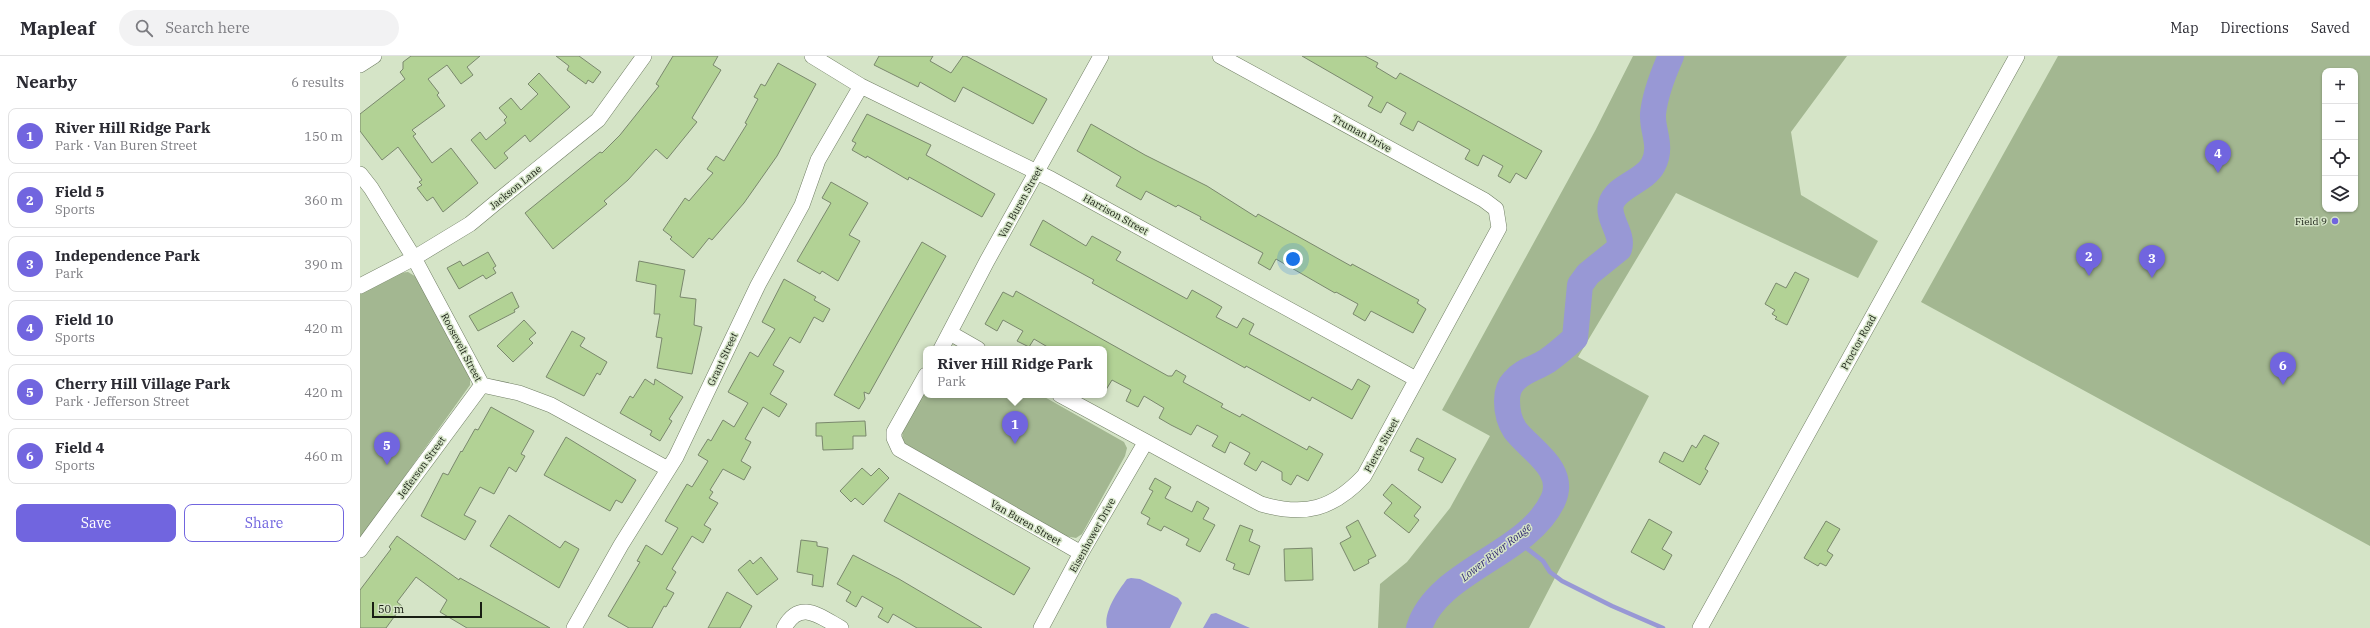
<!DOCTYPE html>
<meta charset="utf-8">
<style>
:root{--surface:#fff;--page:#f2f2f3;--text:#2b2b33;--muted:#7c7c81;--line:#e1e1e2;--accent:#7165df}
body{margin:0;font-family:"IBM Plex Serif",serif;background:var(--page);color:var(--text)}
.controls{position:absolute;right:12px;top:12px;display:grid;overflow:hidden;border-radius:8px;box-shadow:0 1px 3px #0004}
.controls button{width:36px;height:36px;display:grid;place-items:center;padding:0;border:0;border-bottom:1px solid var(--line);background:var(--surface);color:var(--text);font:20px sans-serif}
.scale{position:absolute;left:12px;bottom:10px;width:110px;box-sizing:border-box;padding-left:4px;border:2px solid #181e13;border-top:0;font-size:11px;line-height:14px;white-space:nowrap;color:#181e13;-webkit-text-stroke:3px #d5e4c7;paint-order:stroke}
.you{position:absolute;left:933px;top:203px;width:14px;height:14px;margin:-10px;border:3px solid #fff;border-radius:50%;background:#1a73e8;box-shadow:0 0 0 6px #1a73e833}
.badge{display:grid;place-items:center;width:26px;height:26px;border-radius:50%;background:var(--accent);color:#fff;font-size:13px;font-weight:700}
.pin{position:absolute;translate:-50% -33px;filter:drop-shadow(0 1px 2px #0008)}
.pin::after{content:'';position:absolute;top:21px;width:14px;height:12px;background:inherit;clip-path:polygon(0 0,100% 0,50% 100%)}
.popup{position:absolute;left:563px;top:290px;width:184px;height:52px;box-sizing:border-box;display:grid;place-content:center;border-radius:8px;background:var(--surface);filter:drop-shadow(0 1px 3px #0005);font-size:13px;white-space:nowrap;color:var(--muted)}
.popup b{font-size:15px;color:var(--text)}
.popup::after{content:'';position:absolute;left:50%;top:100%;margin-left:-8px;border:8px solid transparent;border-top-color:var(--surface)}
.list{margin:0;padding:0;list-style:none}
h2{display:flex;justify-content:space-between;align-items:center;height:52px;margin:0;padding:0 16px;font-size:17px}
h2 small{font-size:13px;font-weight:400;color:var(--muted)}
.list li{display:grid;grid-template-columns:26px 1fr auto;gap:12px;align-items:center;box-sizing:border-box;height:56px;margin:0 8px 8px;padding:0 8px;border:1px solid var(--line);border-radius:8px}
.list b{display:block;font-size:15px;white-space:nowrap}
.list p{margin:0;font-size:13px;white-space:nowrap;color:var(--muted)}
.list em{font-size:13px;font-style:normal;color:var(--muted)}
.actions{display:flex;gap:8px;padding:12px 16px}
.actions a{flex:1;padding:9px 0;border:1px solid var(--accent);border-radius:8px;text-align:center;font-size:14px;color:var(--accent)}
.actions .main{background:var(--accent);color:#fff}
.icon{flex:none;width:22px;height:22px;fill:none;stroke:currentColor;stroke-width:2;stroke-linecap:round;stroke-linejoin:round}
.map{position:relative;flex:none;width:2010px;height:572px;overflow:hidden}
header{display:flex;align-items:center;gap:24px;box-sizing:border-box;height:56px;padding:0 20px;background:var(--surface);border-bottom:1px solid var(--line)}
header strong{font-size:19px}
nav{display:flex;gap:22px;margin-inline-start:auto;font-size:14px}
.search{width:280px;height:36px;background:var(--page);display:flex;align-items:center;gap:10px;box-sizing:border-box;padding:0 14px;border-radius:22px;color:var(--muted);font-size:15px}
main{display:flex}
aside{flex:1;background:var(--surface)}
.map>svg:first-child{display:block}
.green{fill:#a3b791;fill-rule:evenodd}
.water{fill:#9898d5}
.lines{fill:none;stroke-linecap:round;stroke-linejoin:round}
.stream{stroke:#9898d5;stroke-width:4.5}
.river{stroke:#9898d5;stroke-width:26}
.building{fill:#b2d295;stroke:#7a886d}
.minor-casing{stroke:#707e64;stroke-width:16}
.minor{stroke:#fff;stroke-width:15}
.poi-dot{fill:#7165df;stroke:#d5e4c7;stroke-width:1.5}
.labels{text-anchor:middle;stroke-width:3;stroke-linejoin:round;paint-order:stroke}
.street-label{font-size:10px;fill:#181e13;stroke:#d5e4c7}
.poi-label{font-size:10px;fill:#181e13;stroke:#d5e4c7;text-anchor:end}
.water-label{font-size:11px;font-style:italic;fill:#322a71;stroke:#d5e4c7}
</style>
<header>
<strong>Mapleaf</strong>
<div class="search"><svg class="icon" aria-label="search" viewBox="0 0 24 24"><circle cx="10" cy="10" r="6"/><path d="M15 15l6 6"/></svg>Search here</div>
<nav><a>Map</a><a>Directions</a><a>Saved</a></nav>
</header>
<main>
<aside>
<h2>Nearby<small>6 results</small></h2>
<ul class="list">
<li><span class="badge">1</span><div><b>River Hill Ridge Park</b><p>Park · Van Buren Street</p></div><em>150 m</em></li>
<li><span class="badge">2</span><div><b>Field 5</b><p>Sports</p></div><em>360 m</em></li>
<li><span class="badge">3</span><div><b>Independence Park</b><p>Park</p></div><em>390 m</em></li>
<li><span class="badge">4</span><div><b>Field 10</b><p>Sports</p></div><em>420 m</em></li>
<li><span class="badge">5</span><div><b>Cherry Hill Village Park</b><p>Park · Jefferson Street</p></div><em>420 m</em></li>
<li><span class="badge">6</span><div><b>Field 4</b><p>Sports</p></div><em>460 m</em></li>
</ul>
<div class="actions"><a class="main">Save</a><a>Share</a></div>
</aside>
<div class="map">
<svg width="2010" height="572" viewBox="0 0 2010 572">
<rect width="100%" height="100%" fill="#d5e4c7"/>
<path class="green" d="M1273,0h214l-56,76 10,63 77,46 -20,37 -182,-85 -98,164 71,39 -120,232h-151l2,-44 27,-22 43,-54 40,-72 -48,-26 153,-279z
M1698,0h312v490l-449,-244zM1965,15h30v138h-30z
M48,216l10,6 52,99v8l-110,154v-246l39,-20z
M566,330v9h115l83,47 3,6 -2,8 -43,78 -6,4 -11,-2 -161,-93c-8,-14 14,-43 22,-57z"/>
<path class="water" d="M771,522l9,1 38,19 4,5 -12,25h-63c-4,-16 11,-37 20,-49z
M856,557l34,15h-47l8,-14z"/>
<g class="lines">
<path class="stream" d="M1156,484l27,21 7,11 12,9 50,25 51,22"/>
<path class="river" d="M1059,572c18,-58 109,-73 134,-128 14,-31 -23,-50 -38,-70 -6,-9 -8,-19 -8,-29 0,-7 2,-15 7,-20 8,-10 22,-13 33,-20 10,-7 19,-15 28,-23l5,-53 8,-11 31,-25c5,-15 -12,-30 -8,-45 5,-18 33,-22 42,-39 10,-19 -1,-33 0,-51 2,-20 10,-40 18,-58"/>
</g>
<path class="building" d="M51,0h69l-13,11 6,8 -12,9 -14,-19 -19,14 11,14 -2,2 8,11 -33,24 4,4 -3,2 19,27 19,-15 27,35 -35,29 -10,-15 -6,4 -10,-13 5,-3 -3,-3 3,-2 -24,-33 -16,13 -22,-29v-17l45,-35 -5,-7 3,-3v-7z
M196,0h23l22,16 -8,11 -5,-3 -2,4 -19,-14 2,-4z
M313,0h45l-5,9 8,5 -29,48 5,4 -30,37 -11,-10 -28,31 -24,21 3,3 -54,45 -28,-36 75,-61 2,1 18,-18 39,-49 -3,-2z
M519,0h54l-3,5 21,12 12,-17h3l81,43 -14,25 -70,-37 -8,15 -35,-20 -2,5 -44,-22z
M942,0h63l13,7 -2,4 20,12 4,-6 142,78 -16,28 -10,-6 -6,10 -12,-7 5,-10 -20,-11 -5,11 -13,-7 5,-9 -52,-29 -5,10 -13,-7 6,-11 -19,-11 -6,11 -13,-7 5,-9z
M418,7l38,21 -39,72 -33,47 -32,37 -3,-2 -16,20 -23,-19 2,-2 -9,-7 22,-32 4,3 24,-28 -6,-4 9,-13 8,5 23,-37 -2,-1 13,-24 -4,-2 7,-13 4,2z
M179,17l31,34 -40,35 -5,-7 -21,18 4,5 -13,11 -24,-29 9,-8 6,8 20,-17 -2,-3 3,-3 -8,-9 12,-10 10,12 17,-16 -10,-10z
M507,58l64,31 -5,10 69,39 -13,23 -73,-40 -1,3 -41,-24 -1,2 -14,-8 4,-7 -4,-2z
M731,68l54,31 62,31 49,31 2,-3 93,52 1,-2 67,36 -2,3 9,6 -13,24 -42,-22 -6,10 -12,-7 5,-10 -22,-12 -1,1 -59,-34 -6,11 -12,-7 5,-10 -63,-34 1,-2 -23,-12 -2,2 -30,-16 -5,9 -25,-14 5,-9 -44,-26z
M471,126l37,21 -19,32 11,6 -22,40 -16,-10 -2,3 -23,-13 34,-58 -9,-5z
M683,164l43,26 6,-10 29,16 -5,8 71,39 5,-9 18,10 12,7 -6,10 21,11 6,-10 11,6 -5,10 103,56 6,-11 12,7 -18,33 -40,-22 -2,4 -64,-35 -1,2 -153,-85 2,-3 -64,-35z
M562,186l24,14 -77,138 -5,-2 1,7 -6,10 -25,-14z
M128,196l8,14 -3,2 3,5 -10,6 -3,-4 -24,14 -12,-21 13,-7 3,5z
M279,205l46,9 -5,27 16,2 -2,26 8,2 -10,47 -35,-6 5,-30 -6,-1 4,-23h-6l2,-29 -20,-4z
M1435,216l14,7 -22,46 -12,-6 2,-2 -5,-3 3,-4 -10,-6 11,-21 10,5z
M424,223l32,18 -2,3 16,9 -7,13 -9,-5 -14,26 -10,-6 -17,28 11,6 -14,23 17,10 -8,13 -16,-10 -18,32 6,3 -10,19 10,6 -7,13 -21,-11 -13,21 3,2 -4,6 9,5 -14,22 7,4 -8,14 -11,-7 -20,33 4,3 -10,17 8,4 -8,14 -2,-1 -12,22h-23l-21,-12 32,-54 -3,-1 9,-16 16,10 16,-27 -13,-7 22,-37 5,3 16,-26 -10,-6 10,-16 3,2 12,-21 11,7 14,-24 -20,-11 22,-40 8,5 17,-28 -13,-7z
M656,235l152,85h4l4,-6 10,6 -3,6 40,22 -2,3 19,10 2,-3 56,31 9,5 2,-4 14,8 -15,27 -11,-6 -6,10 -9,-5v-8l-20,-11 -6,10 -12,-7 6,-11 -20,-11 -5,11 -13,-7 6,-10 -21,-11 -6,10 -20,-10 -12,-7 5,-10 -20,-12 -6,11 -12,-6 5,-11 -19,-10 -8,13v-44h-53l-17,-10 -5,8 -12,-6 6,-10 -20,-11 -6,11 -12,-7 18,-32 10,5z
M152,236l7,15 -5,3 1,2 -37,19 -9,-15z
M164,264l12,13 -7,6 4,4 -20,19 -16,-16z
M212,275l13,7 -5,8 27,16 -7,13 -3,-2 -13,23 -38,-19z
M285,323l9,6 1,-6 28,18 -14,22 3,2 -12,20 -10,-6 2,-4 -32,-18 10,-17 3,2z
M131,351l43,24 -13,23 4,2 -9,16 -7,-5 -15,27 -14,-7 -16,28 12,6 -11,19 -44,-24 22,-43 5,2 13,-24 1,1 13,-23 3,1z
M505,365l1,15h-13v13l-30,1 -1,-14h-6v-13z
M1344,379l15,8 -14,26 3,2 -8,14 -41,-23 5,-10 19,10 9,-17 4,3z
M206,381l70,43 -14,23 -6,-3 -6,11 -66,-36z
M1057,382l39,21 -14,24 -24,-13 6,-12 -14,-7z
M502,412l9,8 8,-8 10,10 -26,27 -8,-7 -4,4 -11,-11z
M795,422l16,9 -6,11 27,14 5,-11 12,7 -6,11 12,6 -15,27 -14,-7 3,-6 -25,-13 -3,5 -14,-7 3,-6 -9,-5 12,-22 -4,-2z
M1032,428l29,23 -7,9 5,4 -10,13 -25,-20 8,-10 -9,-8z
M539,437l131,75 -16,27 -130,-74z
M149,459l51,33 5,-7 14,8 -20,39 -69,-42z
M1289,463l23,13 -10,17 10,6 -8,15 -33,-18z
M998,464l18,36 -8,4 1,3 -15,8 -14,-28 11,-6 -5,-10z
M1466,465l14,8 -13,22 6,4 -7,11 -6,-3 -2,3 -14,-8z
M880,469l13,5 -4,11 11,5 -11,29 -16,-6 2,-5 -9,-4z
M37,480l62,44 1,-2 90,50h-83l-27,-16 7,-12 -31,-23 -19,25 5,4 -16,22h-26v-38l31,-41 -2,-2z
M441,484l16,2v4l11,2 -5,39 -11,-2 1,-10 -16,-3z
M952,492l1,32 -28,1 -1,-32z
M493,499l46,24 83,49h-65l-24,-14 -5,9 -10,-6 5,-9 -21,-12 -6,11 -10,-6 5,-9 -14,-8z
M401,501l17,22 -21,16 -19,-25 12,-10 3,4z
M367,536l25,14 -12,22h-32z"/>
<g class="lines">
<g class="minor-casing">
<path id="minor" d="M452,0l49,30 190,93 365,200
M0,9l14,-9
M0,118l11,14 43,70 68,127 37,8 32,12 117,64
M0,230l54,-28 56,-34 29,-24 99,-80 46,-64
M590,277l28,16
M581,293l46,-88 114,-205
M566,319l-32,57v6l5,11 182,104
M700,339l201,109c44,13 72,5 103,-28l135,-248 -3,-19 -12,-9 -264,-144
M0,494l122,-165
M214,572l47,-83 55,-88 82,-172 44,-80 16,-45 43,-74
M424,572c16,-29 35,-12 57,0
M681,572l40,-75 64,-110
M1340,572l317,-572"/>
</g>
<use href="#minor" class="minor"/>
</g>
<circle class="poi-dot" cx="1975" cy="165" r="4"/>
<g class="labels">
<g class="street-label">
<text transform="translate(1002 77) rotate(29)" y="4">Truman Drive</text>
<text transform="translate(155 131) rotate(-39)" y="4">Jackson Lane</text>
<text transform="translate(660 146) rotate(-61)" y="4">Van Buren Street</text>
<text transform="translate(756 158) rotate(29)" y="4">Harrison Street</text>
<text transform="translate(1498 286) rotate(-61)" y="4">Proctor Road</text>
<text transform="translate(102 291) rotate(62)" y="4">Roosevelt Street</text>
<text transform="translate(362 303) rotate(-65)" y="4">Grant Street</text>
<text transform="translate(1021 389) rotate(-61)" y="4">Pierce Street</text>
<text transform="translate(61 411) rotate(-54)" y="4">Jefferson Street</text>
<text transform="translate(666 466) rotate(30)" y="4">Van Buren Street</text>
<text transform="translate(732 479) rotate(-61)" y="4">Eisenhower Drive</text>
</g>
<g class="poi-label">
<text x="1967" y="169">Field 9</text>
</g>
<g class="water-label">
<text transform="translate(1136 496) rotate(-38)" y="4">Lower River Rouge</text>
</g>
</g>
</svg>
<div class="controls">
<button>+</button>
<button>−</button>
<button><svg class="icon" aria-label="locate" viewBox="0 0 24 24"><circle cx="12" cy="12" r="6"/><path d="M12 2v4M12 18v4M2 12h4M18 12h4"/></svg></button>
<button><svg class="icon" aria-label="layers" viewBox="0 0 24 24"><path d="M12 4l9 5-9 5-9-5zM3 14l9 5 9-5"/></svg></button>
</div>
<div class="scale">50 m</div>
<div class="you"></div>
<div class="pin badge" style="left:655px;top:388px">1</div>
<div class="popup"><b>River Hill Ridge Park</b>Park</div>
<div class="pin badge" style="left:1729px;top:220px">2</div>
<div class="pin badge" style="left:1792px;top:222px">3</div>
<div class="pin badge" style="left:1858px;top:117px">4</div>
<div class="pin badge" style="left:27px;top:409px">5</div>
<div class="pin badge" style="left:1923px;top:329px">6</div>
</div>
</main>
